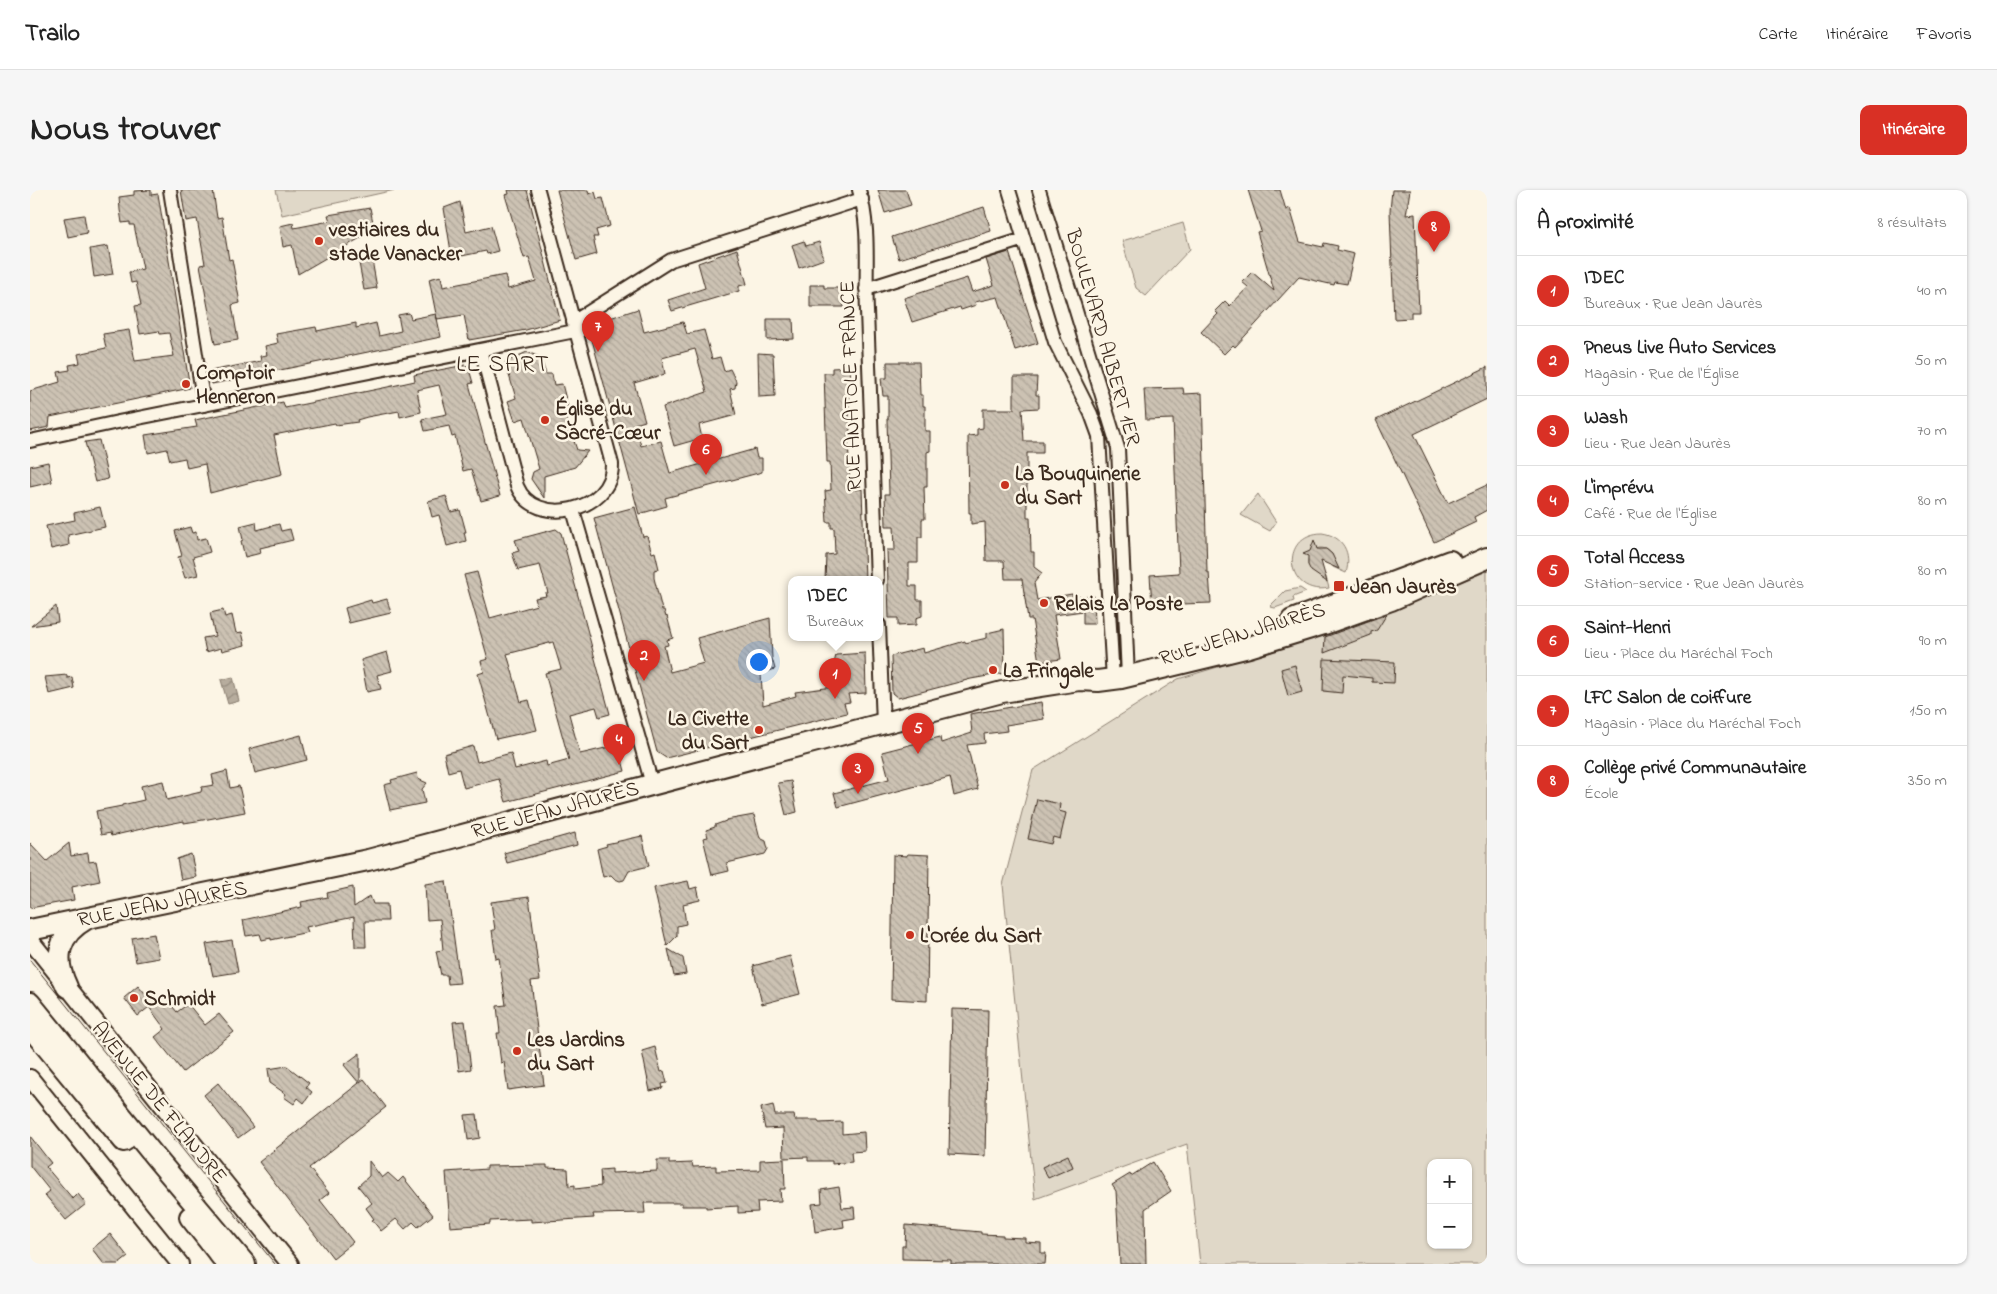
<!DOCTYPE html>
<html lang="fr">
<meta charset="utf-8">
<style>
:root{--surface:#fff;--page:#f6f6f6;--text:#222;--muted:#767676;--line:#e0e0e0;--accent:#d93025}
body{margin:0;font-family:"Indie Flower",sans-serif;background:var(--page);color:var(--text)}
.controls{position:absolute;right:15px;bottom:15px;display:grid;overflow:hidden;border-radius:10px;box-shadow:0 1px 4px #0004}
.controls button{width:45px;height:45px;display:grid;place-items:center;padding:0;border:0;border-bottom:1px solid var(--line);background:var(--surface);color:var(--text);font:25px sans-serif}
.you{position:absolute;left:728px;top:471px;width:18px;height:18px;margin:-12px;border:4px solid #fff;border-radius:50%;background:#1a73e8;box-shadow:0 0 0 8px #1a73e833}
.badge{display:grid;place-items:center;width:32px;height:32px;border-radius:50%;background:var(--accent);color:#fff;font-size:16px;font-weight:700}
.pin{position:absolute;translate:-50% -41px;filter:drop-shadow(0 1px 2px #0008)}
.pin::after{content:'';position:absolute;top:26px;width:18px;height:15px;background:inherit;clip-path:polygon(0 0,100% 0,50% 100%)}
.popup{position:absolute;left:758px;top:386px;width:95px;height:65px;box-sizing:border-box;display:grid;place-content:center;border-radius:10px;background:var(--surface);filter:drop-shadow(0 1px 4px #0005);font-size:16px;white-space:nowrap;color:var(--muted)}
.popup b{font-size:19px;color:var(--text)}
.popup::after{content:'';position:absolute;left:50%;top:100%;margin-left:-10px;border:10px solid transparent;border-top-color:var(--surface)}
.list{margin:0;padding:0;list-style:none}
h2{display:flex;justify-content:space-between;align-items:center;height:65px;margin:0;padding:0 20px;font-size:21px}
h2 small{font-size:16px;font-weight:400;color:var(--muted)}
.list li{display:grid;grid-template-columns:32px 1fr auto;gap:15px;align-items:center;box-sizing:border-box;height:70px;padding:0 20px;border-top:1px solid var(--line)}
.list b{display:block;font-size:19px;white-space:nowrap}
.list p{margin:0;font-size:16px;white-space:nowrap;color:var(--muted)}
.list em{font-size:16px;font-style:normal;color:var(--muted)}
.map{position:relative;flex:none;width:1457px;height:1074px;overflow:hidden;border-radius:10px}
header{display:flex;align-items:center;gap:30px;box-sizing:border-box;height:70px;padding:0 25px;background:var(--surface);border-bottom:1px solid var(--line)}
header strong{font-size:24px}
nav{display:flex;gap:28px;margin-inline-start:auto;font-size:18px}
.intro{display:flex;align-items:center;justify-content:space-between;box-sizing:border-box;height:120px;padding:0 30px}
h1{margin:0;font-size:35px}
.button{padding:12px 22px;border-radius:10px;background:var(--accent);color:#fff;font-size:18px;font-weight:700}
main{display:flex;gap:30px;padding:0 30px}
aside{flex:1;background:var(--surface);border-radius:10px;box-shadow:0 1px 4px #0004}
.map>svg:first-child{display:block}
.green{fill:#e0d8c8;stroke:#8e8173;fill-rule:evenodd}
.water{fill:url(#water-waves);stroke:#85796b}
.building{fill:url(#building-back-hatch);stroke:#3b2a1e}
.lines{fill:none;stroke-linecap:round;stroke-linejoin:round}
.minor-casing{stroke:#3b2a1e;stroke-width:16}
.tertiary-casing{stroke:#3b2a1e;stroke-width:20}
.primary-casing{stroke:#3b2a1e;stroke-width:24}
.minor{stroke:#fcf5e5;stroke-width:12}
.tertiary{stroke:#fcf5e5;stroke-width:16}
.primary{stroke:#fcf5e5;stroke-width:20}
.tram{stroke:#3b2a1e;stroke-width:1}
.poi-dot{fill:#c8321e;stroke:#fcf5e5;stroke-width:2}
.labels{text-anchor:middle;stroke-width:5;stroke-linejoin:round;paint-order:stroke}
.poi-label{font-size:21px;font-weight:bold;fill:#3b2a1e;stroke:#fcf5e5;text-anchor:start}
.street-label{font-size:21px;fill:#3b2a1e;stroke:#fcf5e5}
.quarter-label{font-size:24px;letter-spacing:1px;fill:#3b2a1e;stroke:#fcf5e5}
</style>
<header>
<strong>Trailo</strong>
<nav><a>Carte</a><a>Itinéraire</a><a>Favoris</a></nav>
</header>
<div class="intro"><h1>Nous trouver</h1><a class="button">Itinéraire</a></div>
<main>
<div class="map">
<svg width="1457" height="1074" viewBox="0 0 1457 1074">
<defs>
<pattern id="water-waves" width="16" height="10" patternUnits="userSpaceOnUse" patternTransform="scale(1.25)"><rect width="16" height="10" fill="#b7ad9e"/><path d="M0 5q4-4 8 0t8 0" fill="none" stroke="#968d80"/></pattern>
<pattern id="building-back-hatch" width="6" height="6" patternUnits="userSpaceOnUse" patternTransform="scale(1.25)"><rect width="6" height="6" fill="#ccc2b3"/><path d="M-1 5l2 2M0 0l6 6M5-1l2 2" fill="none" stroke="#b0a79a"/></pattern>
</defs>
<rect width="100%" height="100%" fill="#fcf5e5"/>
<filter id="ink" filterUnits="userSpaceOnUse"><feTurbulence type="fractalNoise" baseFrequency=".02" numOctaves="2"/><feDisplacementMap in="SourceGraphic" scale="10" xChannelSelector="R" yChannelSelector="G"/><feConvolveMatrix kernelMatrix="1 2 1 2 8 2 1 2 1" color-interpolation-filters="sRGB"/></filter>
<g filter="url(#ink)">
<path class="green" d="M246,0h119l-113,25z
M1153,33l7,26 -44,47 -10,-8 -14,-47z
M1228,304l18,28 -6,9 -29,-16z
M1292,343c21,3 30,20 24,40l-13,-6c5,-25 -28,-25 -25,-2l8,9h9l4,14c-44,9 -51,-54 -7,-55z
M1457,381v693h-287l-13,-120 -152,55 -32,-314 30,-115 145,-91 142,-43 78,-28zM1401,973h37v82h-37z
M1270,398l6,4 -13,5 1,4 -19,7 -4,-1 1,-3 13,-13z"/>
<path class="water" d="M203,487l6,24 -11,3 -7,-24z"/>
<path class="building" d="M121,0v5l7,-1 32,194 -140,29 -1,10 -19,4v-40l30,-9 -2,-10 12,-2 -1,-5 11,-2 -2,-9 28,-6 -3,-14 26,-4 6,31 39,-5 -5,-23 -9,1 -1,-3 -19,3 -5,-28 6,-1 -5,-23 -5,1 -2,-11 14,-3 -9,-44h-4v-3l-8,1 -2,-13 -1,-13 15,-2v-4z
M151,0h32l4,28 5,-1 7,43 3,-1 8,44 -8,2 6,35 -23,4 -15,-79 5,-1 -8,-45 -11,2z
M478,0h19l33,130 -34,10 -57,10 -5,-25 -27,4 -8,-40 12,-3 2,11 62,-12 3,14 28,-8 -7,-24 -5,1 -19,-63 4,-1z
M527,0h31l1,4 6,-2 2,7 6,-1 7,28 -14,4 2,7h-5l4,17 -21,6z
M848,0h28l5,15 -26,8z
M1218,0h32l6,20 4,-2 10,34 23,5 1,-4 14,3 -1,4 17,4 -7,30 -12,-2 -1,3 -35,-8 -64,70 -2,-2 -9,9 -23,-22 17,-18 -3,-3 10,-10 5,5 18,-19 -6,-5 10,-10 22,19 -17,-59 4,-1z
M1362,0h18l-4,25 9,-1 4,98h-8v6l-17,1 -4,-108z
M430,12l6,30 25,-6 7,25 -11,3 -1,-3 -34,7 -8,-50z
M954,17l7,24 -92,28 -7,-22z
M340,18l5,24 -13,5 -64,37 -6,-29 -9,2 -3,-21 13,-3 1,5 36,-7 -2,-6z
M54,25l3,18 -19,4 -4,-19z
M774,51l2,5 13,-4 5,17 -25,9 -7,-23z
M78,56l5,28 -19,3 -4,-28z
M707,59l10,35 -8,2v5l-67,20 -4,-11 37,-12 -7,-25z
M979,62l29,91 -23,7 -17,-53 -23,5 1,3 -15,5 -1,-3 -48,15 -8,-24 63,-20 5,14 22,-7 -8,-26z
M342,70l5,28 -13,2 -5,-27z
M780,95h14v3h19l1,19h-34z
M608,119l6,23 39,-10 4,12 17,-4 8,29 8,-2 4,14 6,-2 6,12 -1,7 -5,1 6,26 -37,10 3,13 -28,8 -11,-39 44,-15 -12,-43 -33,9 3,16 -31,9 11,38 -10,3 6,22 20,-5 9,32 85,-24 2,9h5v14l-97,26 2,8 -28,8 -51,-189z
M379,123l2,6 25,-5 5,23 -229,47 -2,-13 51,-10 -1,-5 7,-1 -2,-9 13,-3 -2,-9 40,-7 1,4 39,-8v5l20,-5 3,13 22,-5 -3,-16z
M737,129h26l1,20 -27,1z
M497,162l13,5 6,17h6l2,11 8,-1 6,23 -5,1 14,42 11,1 -13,16 -31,9v22l-13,-19 2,-7 6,-3 -15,-51 -9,3 -7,-20 8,-3 -11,-36z
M728,163l15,1 2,42 -16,1z
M857,172h32l1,33h3v11h2v25h5v20l-3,1v35h-3l1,32h-3v18h-4v26h-9v23h8v14h5v16l-6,2v7l-18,1v-8h-9l-2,-68h8l-1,-24h-8l-1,-32h4l-2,-75h1v-23h-5l-2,-18h6z
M435,175l4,4 4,14 -4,1 31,112 -19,5 -10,-32 -8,2 -8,-35 -3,1 -3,-11 -24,5 -3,-12 25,-5 -8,-29 -22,5 4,22 -21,5 -1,-6 -32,6 -10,3 1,2 -22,3 -1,-2 -61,12 8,39 -72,19 -5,-29 -18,4 -2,-10 -15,3 -3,-12 -19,4 -3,-18 52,-8 -2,-7 88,-18 2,6 98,-20 32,-7 -1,-6z
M820,177l1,16h-3l2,51h-2l2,56 12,-1 3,91h-40l1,-25 9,-1 -1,-26h-3v-6h-4l-2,-31 6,-1 -1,-28h-3l-3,-89h8v-5z
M1457,177v32l-73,35 34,69 39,-18v25l-13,7 2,5 -42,20 -58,-122z
M984,187h23l-1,18h3v13l-17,1 2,32h19v12h-16v64h3l1,35h3v15l8,6 -8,10 3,17 35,-6 1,3 21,-1 1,28h-12v-13l-29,4 7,44 -22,3 -7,-43h-4l-6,-40h-17l-1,-18h-18l-1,-39 -14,2v-11h-2l-1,-77 9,-1v-6l6,-1v-19h31z
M1153,198l1,6 18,-1 5,179h2l2,31 -59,2 -2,-30 29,-2 -6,-154 -27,1 -2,-31z
M69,250l9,39 -13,3 -10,-40z
M18,272l4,20 -22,5v-21z
M416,306l5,16 9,-2 6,22h-2l2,9 -19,5 -8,-31 -7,2 -4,-16z
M70,317l5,20 -37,8 1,10 -18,4 -5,-23 29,-6 -1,-7z
M605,317l8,30 4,-1 5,17 3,-1 4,17 -5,1v8l8,32h2l2,7 1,-1 6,22 -6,2 1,5 -4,1 6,26 34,-9 -7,-25 73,-20 2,40 3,11 -14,5 2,31 33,-9 -1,-4 38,-5 -2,-11 5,-21 29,-2 1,40 -18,1 2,8 -6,1 3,10 -181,45 -9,-6 -63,-234z
M226,332l1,8 22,-6 2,7 9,-2 3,11 -33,8 1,5 -16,4 -4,-16 2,-1 -3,-14z
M160,337l2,6 4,-1 1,8 9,-2 4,14 -17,5 5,18 -13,3 -7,-21 4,-1 -7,-25z
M526,339l5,4 49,181 -11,3 -3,-10 -27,7 11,40 38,-9 7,26 -119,31 -7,-23 -35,9 -5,-19 -11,3 -4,-18 29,-8 4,16 34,-9 4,16 31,-8 1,5 22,-6 -24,-87 16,-4 -8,-27 -46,12 14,48 8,-2 8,30 -41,9 -18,-65 6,-2 -3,-11 7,-2 -24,-84 13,-3 13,46 47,-13 -2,-7 11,-2 -1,-3h3l-8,-28 -22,5 -6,-17 7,-2 -4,-11z
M1284,350l3,9h9l6,5 7,15 -18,-8 6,21 -16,-11 -3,-6v-9l-5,-2 7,-3z
M357,409l4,14 -42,10 -4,-15 26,-8 1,3z
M26,416l2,16 -27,4z
M193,420l2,7 7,-2 4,18 6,-1 3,13 -23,6 -1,-3 -15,4 -3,-14 12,-2 -5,-23z
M1357,424l-10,16 -6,2v3l-47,18 1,-16z
M974,439l1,44 -34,6 -73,19 -6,-5 -1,-37 32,-8 1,5 41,-12v2l22,-5v-5z
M357,462l5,19 -15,4 4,14 -14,3 -6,-32z
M1294,469l71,3 -1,21 -22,-1v-4l-29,-3 -1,18 -19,-2z
M1265,475l7,27 -14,4 -7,-27z
M37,485v3l5,-1 2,11 -25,6 -4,-17z
M1011,512l3,17 -38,6 1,6 -23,3 1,9 -18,2 11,44 -24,7 -4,-19 -112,30 -4,-14 55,-14 -7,-27 58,-15 1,6 31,-10 -2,-19z
M271,545l6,25 -52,13 -6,-24z
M197,581l3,17 9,-2 6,26 -42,8 -19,3v-2l-25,5v-1l-48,11 -1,-3 -9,2 -5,-24 26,-5v-1l22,-5 -3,-14 22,-5 4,19 34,-8 1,-5 12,-2 -2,-10z
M387,583l1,6 9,4 -5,6 3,14 -35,7 -6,-25 8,-2 -1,-3z
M761,591l6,31 -11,3 -8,-32z
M1007,609l23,5 -1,7 7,2 -6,26 -7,-2 -2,7 -23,-5z
M724,625l6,23 6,3 2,8 -3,5 -38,9 2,8 -17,4 -9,-37 5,-1 -2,-7 9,-3v-2l11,-4v-1z
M545,643l2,12 -70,18 -3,-10z
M612,646l7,30 -20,5 -5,9 -4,1 -5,-2 -4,-4 -8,2 -6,-28 10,-3 -1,-2z
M0,653l17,18 22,-18 2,13 17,-3 1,9 7,-1 4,20 -28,6 2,13 -44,8z
M161,664l5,23 -15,3 -4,-21z
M877,664l22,1 -2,146 -36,-2 2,-144 14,1z
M416,691l14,102 -12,1 -1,-9h-6l-5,-24 7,-1 -3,-31 -13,1 -2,-36z
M658,691l2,8 7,-2 3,13 -17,4 3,20 -9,2v10l-10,10 -13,-58z
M323,697l1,20 16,-11 3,8h14l1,17h-23l1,26h-11l-1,-30 -48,10 2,5 -37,8v-2l-9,2 -2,-6 -14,2 -3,-16 59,-13 -1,-5 27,-5 -1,-4z
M499,707l11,83 -9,1 13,104 -36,5 -4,-28 -3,1 -4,-30h3l-3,-27 9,-1 -7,-47 -3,1 -4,-29h3l-4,-28z
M124,744l5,24 -23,4 -4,-24z
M202,750l6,32 -25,4 -7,-32z
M638,759l15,9 3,16 -12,2z
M760,766l10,38 -38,10 -9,-38z
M108,796l15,17 10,-8 14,17 11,-8 17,21 14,-11 15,18 -51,40 -28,-35 10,-8 -16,-22 -11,9 -14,-18z
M922,819l36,1 -3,146 -36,-2z
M435,831l6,48 -12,2 -6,-49z
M625,857l6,25 3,-1 3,12 -5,1 1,4 -13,3 -8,-40z
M330,863v29l4,-3 22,28 -77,61 20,25 -9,7 33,42 -20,16 -74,-96 100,-79 -15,-18z
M257,876l22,17 -3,4 6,5 -8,11 -6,-5 -4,6 -10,-7 2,-3 -16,-11 -2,-14z
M188,893l35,44 -15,11 -34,-43z
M743,915l2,10h19l1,5h23l1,3 23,-1v12l22,-2 1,19 -14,1 1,10 -20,2v-3h-24v-4l-24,1 -1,-30 -18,1 -4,-21z
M447,924l3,24 -12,2 -3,-25z
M0,946l21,27 -5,4 27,32 5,-5 8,10 -20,16 -21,-25 5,-4 -20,-25z
M1038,965l5,12 -25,11 -6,-11z
M754,969l1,30h-5l1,12 -24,1 1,10 -20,1v-7l-32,2v-2h-24v-3h-38l1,10 -52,1 1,4 -63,4v-3l-41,2v3l-40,3 -4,-55 41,-3v-3l60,-1v3l21,1 1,17 6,-1v4l26,-3 -1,-16 12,-1v4l45,-2v-11h12v4l23,-1 1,4 23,-1v5l44,-1v-10z
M339,971l13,17 6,-5 10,9 5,-5 30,38 -15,12 -5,-5 -8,7 -9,-10 -15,12 -9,-11 2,-1 -8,-11 6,-5 -14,-17 11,-10z
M1123,972l18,29 -26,18 1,55h-26l-4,-73 -4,-6 18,-11 1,2z
M809,997l3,21 12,-1 1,11 -12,2 1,7 -29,5 -3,-28 10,-1 -1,-13z
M876,1035l75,7v2l22,1v2l22,1v4l16,1v10h5l-1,11h-94v-4l-49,-1v-13h3z
M80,1044l18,23 -9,7h-15l-12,-15z"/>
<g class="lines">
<g class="minor-casing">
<path id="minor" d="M140,0l34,215
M829,0c12,38 6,82 8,121 3,90 7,179 10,269
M979,0l46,152 36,72 8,22 14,244
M1009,0l79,258 10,229
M836,99l158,-50
M543,132l98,-62 191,-61
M451,160l36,136c18,43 96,26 95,-22l-74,-274
M0,251l88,-19 457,-91
M543,320l79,274
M849,435l4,99"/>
</g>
<g class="tertiary-casing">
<path id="tertiary" d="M0,750l260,324
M0,888l150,186"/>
</g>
<g class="primary-casing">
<path id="primary" d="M1262,430l158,-59
M0,740l338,-70 634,-168 77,-12 19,1 23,-3 128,-31 75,-23 67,-24 96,-42
M37,797c-14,-29 -9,-52 19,-68
M0,813l126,155 89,106
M0,837l94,114
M160,1027l37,47"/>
</g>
<use href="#minor" class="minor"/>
<use href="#tertiary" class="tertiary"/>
<use href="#primary" class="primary"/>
<path class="tram" d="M0,770l245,304"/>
</g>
</g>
<g class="poi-dot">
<circle cx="289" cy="51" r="5"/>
<circle cx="156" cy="194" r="5"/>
<circle cx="515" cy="230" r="5"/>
<circle cx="975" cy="295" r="5"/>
<rect x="1303" y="390" width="12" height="12" rx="2.5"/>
<circle cx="1014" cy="413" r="5"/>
<circle cx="963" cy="480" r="5"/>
<circle cx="729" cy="540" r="5"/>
<circle cx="880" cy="745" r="5"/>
<circle cx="104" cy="808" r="5"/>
<circle cx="487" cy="861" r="5"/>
</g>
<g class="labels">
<g class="poi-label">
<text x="299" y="46">vestiaires du<tspan x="299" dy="24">stade Vanacker</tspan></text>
<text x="166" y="189">Comptoir<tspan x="166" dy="24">Henneron</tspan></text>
<text x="525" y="225">Église du<tspan x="525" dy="24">Sacré-Cœur</tspan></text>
<text x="985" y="290">La Bouquinerie<tspan x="985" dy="24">du Sart</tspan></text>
<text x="1320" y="403">Jean Jaurès</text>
<text x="1024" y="420">Relais La Poste</text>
<text x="973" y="487">La Fringale</text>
<text x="719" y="535" text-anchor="end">La Civette<tspan x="719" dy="24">du Sart</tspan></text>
<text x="890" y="752">L'Orée du Sart</text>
<text x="114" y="815">Schmidt</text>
<text x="497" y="856">Les Jardins<tspan x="497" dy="24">du Sart</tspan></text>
</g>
<g class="street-label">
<text transform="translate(1074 147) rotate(74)" y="7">BOULEVARD ALBERT 1ER</text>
<text transform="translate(820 196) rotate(-92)" y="7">RUE ANATOLE FRANCE</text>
<text transform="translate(1212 443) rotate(-17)" y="7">RUE JEAN JAURÈS</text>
<text transform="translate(525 619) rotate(-15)" y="7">RUE JEAN JAURÈS</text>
<text transform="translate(132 713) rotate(-11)" y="7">RUE JEAN JAURÈS</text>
<text transform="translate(130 912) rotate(51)" y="7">AVENUE DE FLANDRE</text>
</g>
<g class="quarter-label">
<text x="473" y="181">LE SART</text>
</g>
</g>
</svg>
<div class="controls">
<button>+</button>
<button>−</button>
</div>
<div class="you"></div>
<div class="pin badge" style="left:805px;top:509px">1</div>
<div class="popup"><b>IDEC</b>Bureaux</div>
<div class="pin badge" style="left:614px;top:491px">2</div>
<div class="pin badge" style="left:828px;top:604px">3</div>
<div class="pin badge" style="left:589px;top:575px">4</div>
<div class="pin badge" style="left:888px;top:564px">5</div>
<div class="pin badge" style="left:676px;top:285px">6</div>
<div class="pin badge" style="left:568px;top:162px">7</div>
<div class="pin badge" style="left:1404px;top:62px">8</div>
</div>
<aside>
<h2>À proximité<small>8 résultats</small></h2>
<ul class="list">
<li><span class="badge">1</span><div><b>IDEC</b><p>Bureaux · Rue Jean Jaurès</p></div><em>40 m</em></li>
<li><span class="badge">2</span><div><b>Pneus Live Auto Services</b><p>Magasin · Rue de l'Église</p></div><em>50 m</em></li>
<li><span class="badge">3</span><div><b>Wash</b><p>Lieu · Rue Jean Jaurès</p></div><em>70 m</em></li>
<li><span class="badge">4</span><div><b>L'imprévu</b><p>Café · Rue de l'Église</p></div><em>80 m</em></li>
<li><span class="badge">5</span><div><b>Total Access</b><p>Station-service · Rue Jean Jaurès</p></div><em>80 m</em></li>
<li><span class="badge">6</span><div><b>Saint-Henri</b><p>Lieu · Place du Maréchal Foch</p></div><em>90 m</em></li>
<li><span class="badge">7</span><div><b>LFC Salon de coiffure</b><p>Magasin · Place du Maréchal Foch</p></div><em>150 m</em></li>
<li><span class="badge">8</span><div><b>Collège privé Communautaire</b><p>École</p></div><em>350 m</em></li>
</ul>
</aside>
</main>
